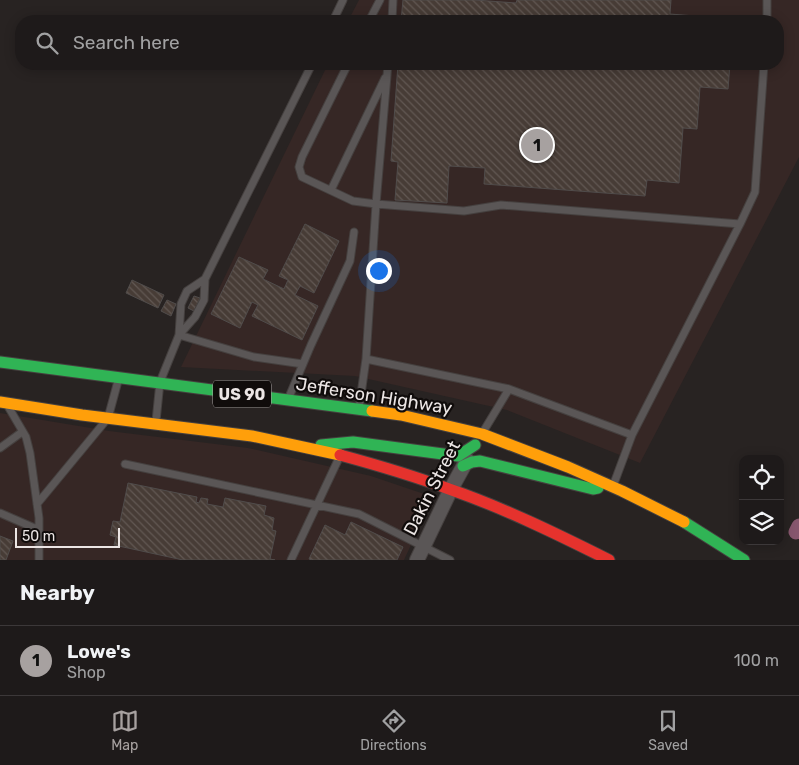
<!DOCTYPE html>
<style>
:root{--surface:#1e1a1a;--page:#262323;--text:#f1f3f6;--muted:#a1a1a2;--line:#3c3839;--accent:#a7a1a0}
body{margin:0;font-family:Rubik,sans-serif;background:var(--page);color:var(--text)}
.controls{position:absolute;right:15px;bottom:15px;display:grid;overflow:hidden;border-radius:10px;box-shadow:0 2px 12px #0003}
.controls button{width:45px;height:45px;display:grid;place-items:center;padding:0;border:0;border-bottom:1px solid var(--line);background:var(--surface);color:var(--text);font:25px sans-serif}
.scale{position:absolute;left:15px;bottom:12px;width:105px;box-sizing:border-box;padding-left:5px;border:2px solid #ebe5e4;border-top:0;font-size:14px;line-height:18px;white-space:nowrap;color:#ebe5e4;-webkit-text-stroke:4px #100c0b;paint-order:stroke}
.you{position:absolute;left:378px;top:270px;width:18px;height:18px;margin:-12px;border:4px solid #fff;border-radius:50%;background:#1a73e8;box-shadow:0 0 0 8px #1a73e833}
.badge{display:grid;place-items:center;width:32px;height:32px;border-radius:50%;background:var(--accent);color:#111;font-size:16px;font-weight:700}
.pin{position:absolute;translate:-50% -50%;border:2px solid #fff;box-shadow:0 1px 5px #0006}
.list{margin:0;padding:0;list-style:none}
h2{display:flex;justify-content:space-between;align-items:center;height:65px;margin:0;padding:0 20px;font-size:21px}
h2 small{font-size:16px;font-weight:400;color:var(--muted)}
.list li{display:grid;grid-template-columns:32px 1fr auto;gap:15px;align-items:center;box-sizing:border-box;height:70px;padding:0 20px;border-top:1px solid var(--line)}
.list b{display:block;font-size:19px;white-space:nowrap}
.list p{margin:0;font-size:16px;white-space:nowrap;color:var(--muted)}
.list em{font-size:16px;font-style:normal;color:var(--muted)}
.icon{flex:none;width:28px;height:28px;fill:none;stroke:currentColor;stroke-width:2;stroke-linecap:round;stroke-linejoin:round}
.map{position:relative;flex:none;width:799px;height:560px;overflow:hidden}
.search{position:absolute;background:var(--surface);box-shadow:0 2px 12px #0003;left:15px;right:15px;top:15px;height:55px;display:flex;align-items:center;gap:12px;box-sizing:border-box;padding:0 18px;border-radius:20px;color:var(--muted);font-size:19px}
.sheet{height:135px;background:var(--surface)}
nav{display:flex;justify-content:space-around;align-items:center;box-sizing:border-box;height:70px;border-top:1px solid var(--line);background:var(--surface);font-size:14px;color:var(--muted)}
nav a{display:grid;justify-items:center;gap:2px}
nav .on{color:var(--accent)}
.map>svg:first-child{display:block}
.built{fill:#362725}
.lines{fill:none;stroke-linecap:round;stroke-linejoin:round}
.canal{stroke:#86566d;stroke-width:15}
.building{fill:url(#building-back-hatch);stroke:#504c4b}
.lane-casing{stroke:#45403f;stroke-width:9}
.street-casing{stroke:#45403f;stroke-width:16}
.fast-casing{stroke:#45403f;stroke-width:13}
.slow-casing{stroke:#45403f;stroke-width:13}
.jam-casing{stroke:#45403f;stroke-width:13}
.lane{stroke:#5a5656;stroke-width:7}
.street{stroke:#5a5656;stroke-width:14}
.fast{stroke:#30b455;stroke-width:11}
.slow{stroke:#ff9f0a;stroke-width:11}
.jam{stroke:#e5322d;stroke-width:11}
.labels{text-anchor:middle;stroke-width:4.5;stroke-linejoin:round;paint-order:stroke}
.shield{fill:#100c0b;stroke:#a9a4a3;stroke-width:1}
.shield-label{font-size:16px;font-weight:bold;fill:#ebe5e4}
.street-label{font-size:18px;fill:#ebe5e4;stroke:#100c0b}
</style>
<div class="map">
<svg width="799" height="560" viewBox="0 0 799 560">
<defs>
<pattern id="building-back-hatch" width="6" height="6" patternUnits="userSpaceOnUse" patternTransform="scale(1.25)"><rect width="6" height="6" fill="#473c36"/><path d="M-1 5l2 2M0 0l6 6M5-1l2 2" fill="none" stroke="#625853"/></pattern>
</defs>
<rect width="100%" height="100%" fill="#282322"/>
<path class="built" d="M359,0h440v157l-159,306 -133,-53 -152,-34 -174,-9 147,-303h450v-43h-430z
M0,413l109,18 139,17 123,28 62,21 -29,63h-404z"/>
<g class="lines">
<path class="canal" d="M796,532l3,-6"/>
</g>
<path class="building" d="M403,0h72l41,3 1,-3h154l-1,14 63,5v2h-332z
M398,64h332l-2,25 -28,-2 -3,42 -14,-1 -4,55 -32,-3 -2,16 -161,-12 1,-16 -36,-2 -2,37 -52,-3 3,-38 -7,-1z
M305,224l34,17 -25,52 -14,-7 -5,9 23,11 -16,34 -50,-24 6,-11 -6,-3 -12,26 -29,-14 28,-57 29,13 -5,9 21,10 4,-9 -9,-4z
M132,280l32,15 -6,13 -32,-15z
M194,296l6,2 -6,13 -6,-3z
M167,300l9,4 -5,12 -10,-5z
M128,483l69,14 -1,5 3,1 2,-5 7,1 -1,5 16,3 2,-9 41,8 -2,9 10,3 -2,12 4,1 -6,28 5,1h-92l-69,-15 2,-8 -6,-2 3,-14 7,1z
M351,522l52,25 -6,13h-85l-3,-1 16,-34 20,10z
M0,536l13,5 -7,19h-6z"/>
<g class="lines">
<g class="lane-casing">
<path id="lane" d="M333,21l10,-21
M369,21l11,-21
M392,21l1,-21
M767,21v-21
M348,64l-46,93 -3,10 3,10 51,24 23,3 12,-140
M331,190l54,-112
M376,204l88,7 37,-6 239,19 -108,211 -123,-46 -143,-30z
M740,224l15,-32 9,-128
M179,335l16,-18 9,-17 1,-21 107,-215
M179,335l75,22 49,7
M289,397l22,-52 39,-84 4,-29
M9,408l17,29 4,16 9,65v42
M359,408l7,-49
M156,421l4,-39 19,-47 2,-31 6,-13 18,-12
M483,432l26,-43
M0,448l22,-16
M125,464l234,50 91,46
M613,486l19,-51
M37,504l71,-86 10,-37
M0,513l39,17
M291,560l48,-102"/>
</g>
<g class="street-casing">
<path id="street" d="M417,560l34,-71 16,-29"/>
</g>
<g class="fast-casing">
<path id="fast" d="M0,362l372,49
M321,445l32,-3 105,14 17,-11
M463,466l9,-4 8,-1 113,28 5,-1
M684,522l60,38"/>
</g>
<g class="slow-casing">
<path id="slow" d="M0,402l82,13 170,21 88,19
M372,411l29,4 81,19 86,33 54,24 62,31"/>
</g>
<g class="jam-casing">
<path id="jam" d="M340,455c37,10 74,21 109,34 55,19 108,45 160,71"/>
</g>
<use href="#lane" class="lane"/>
<use href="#street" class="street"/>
<use href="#fast" class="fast"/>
<use href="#slow" class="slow"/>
<use href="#jam" class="jam"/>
</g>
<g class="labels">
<rect class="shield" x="213" y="380.5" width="58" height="27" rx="4"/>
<g class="shield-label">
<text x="242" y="400">US 90</text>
</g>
<g class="street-label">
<text transform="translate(374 396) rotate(9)" y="6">Jefferson Highway</text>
<text transform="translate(432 488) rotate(-63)" y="6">Dakin Street</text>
</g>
</g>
</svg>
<div class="controls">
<button><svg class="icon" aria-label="locate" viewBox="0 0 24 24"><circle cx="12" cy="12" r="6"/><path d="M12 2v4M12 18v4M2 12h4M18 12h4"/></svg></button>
<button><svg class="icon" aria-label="layers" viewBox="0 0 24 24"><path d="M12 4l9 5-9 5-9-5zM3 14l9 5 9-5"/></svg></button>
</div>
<div class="scale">50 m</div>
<div class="you"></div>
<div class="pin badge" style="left:537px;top:145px">1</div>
<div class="search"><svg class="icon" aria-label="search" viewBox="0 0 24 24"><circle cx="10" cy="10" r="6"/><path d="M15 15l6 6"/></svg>Search here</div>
</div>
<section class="sheet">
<h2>Nearby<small></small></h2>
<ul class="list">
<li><span class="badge">1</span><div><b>Lowe's</b><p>Shop</p></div><em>100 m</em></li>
</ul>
</section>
<nav>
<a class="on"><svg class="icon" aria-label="map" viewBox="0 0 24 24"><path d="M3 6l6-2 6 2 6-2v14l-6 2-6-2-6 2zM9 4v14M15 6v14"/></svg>Map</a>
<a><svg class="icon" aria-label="directions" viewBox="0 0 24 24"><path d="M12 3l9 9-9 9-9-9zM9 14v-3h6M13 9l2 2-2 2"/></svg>Directions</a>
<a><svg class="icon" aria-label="saved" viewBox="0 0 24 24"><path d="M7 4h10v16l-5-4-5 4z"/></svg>Saved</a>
</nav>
